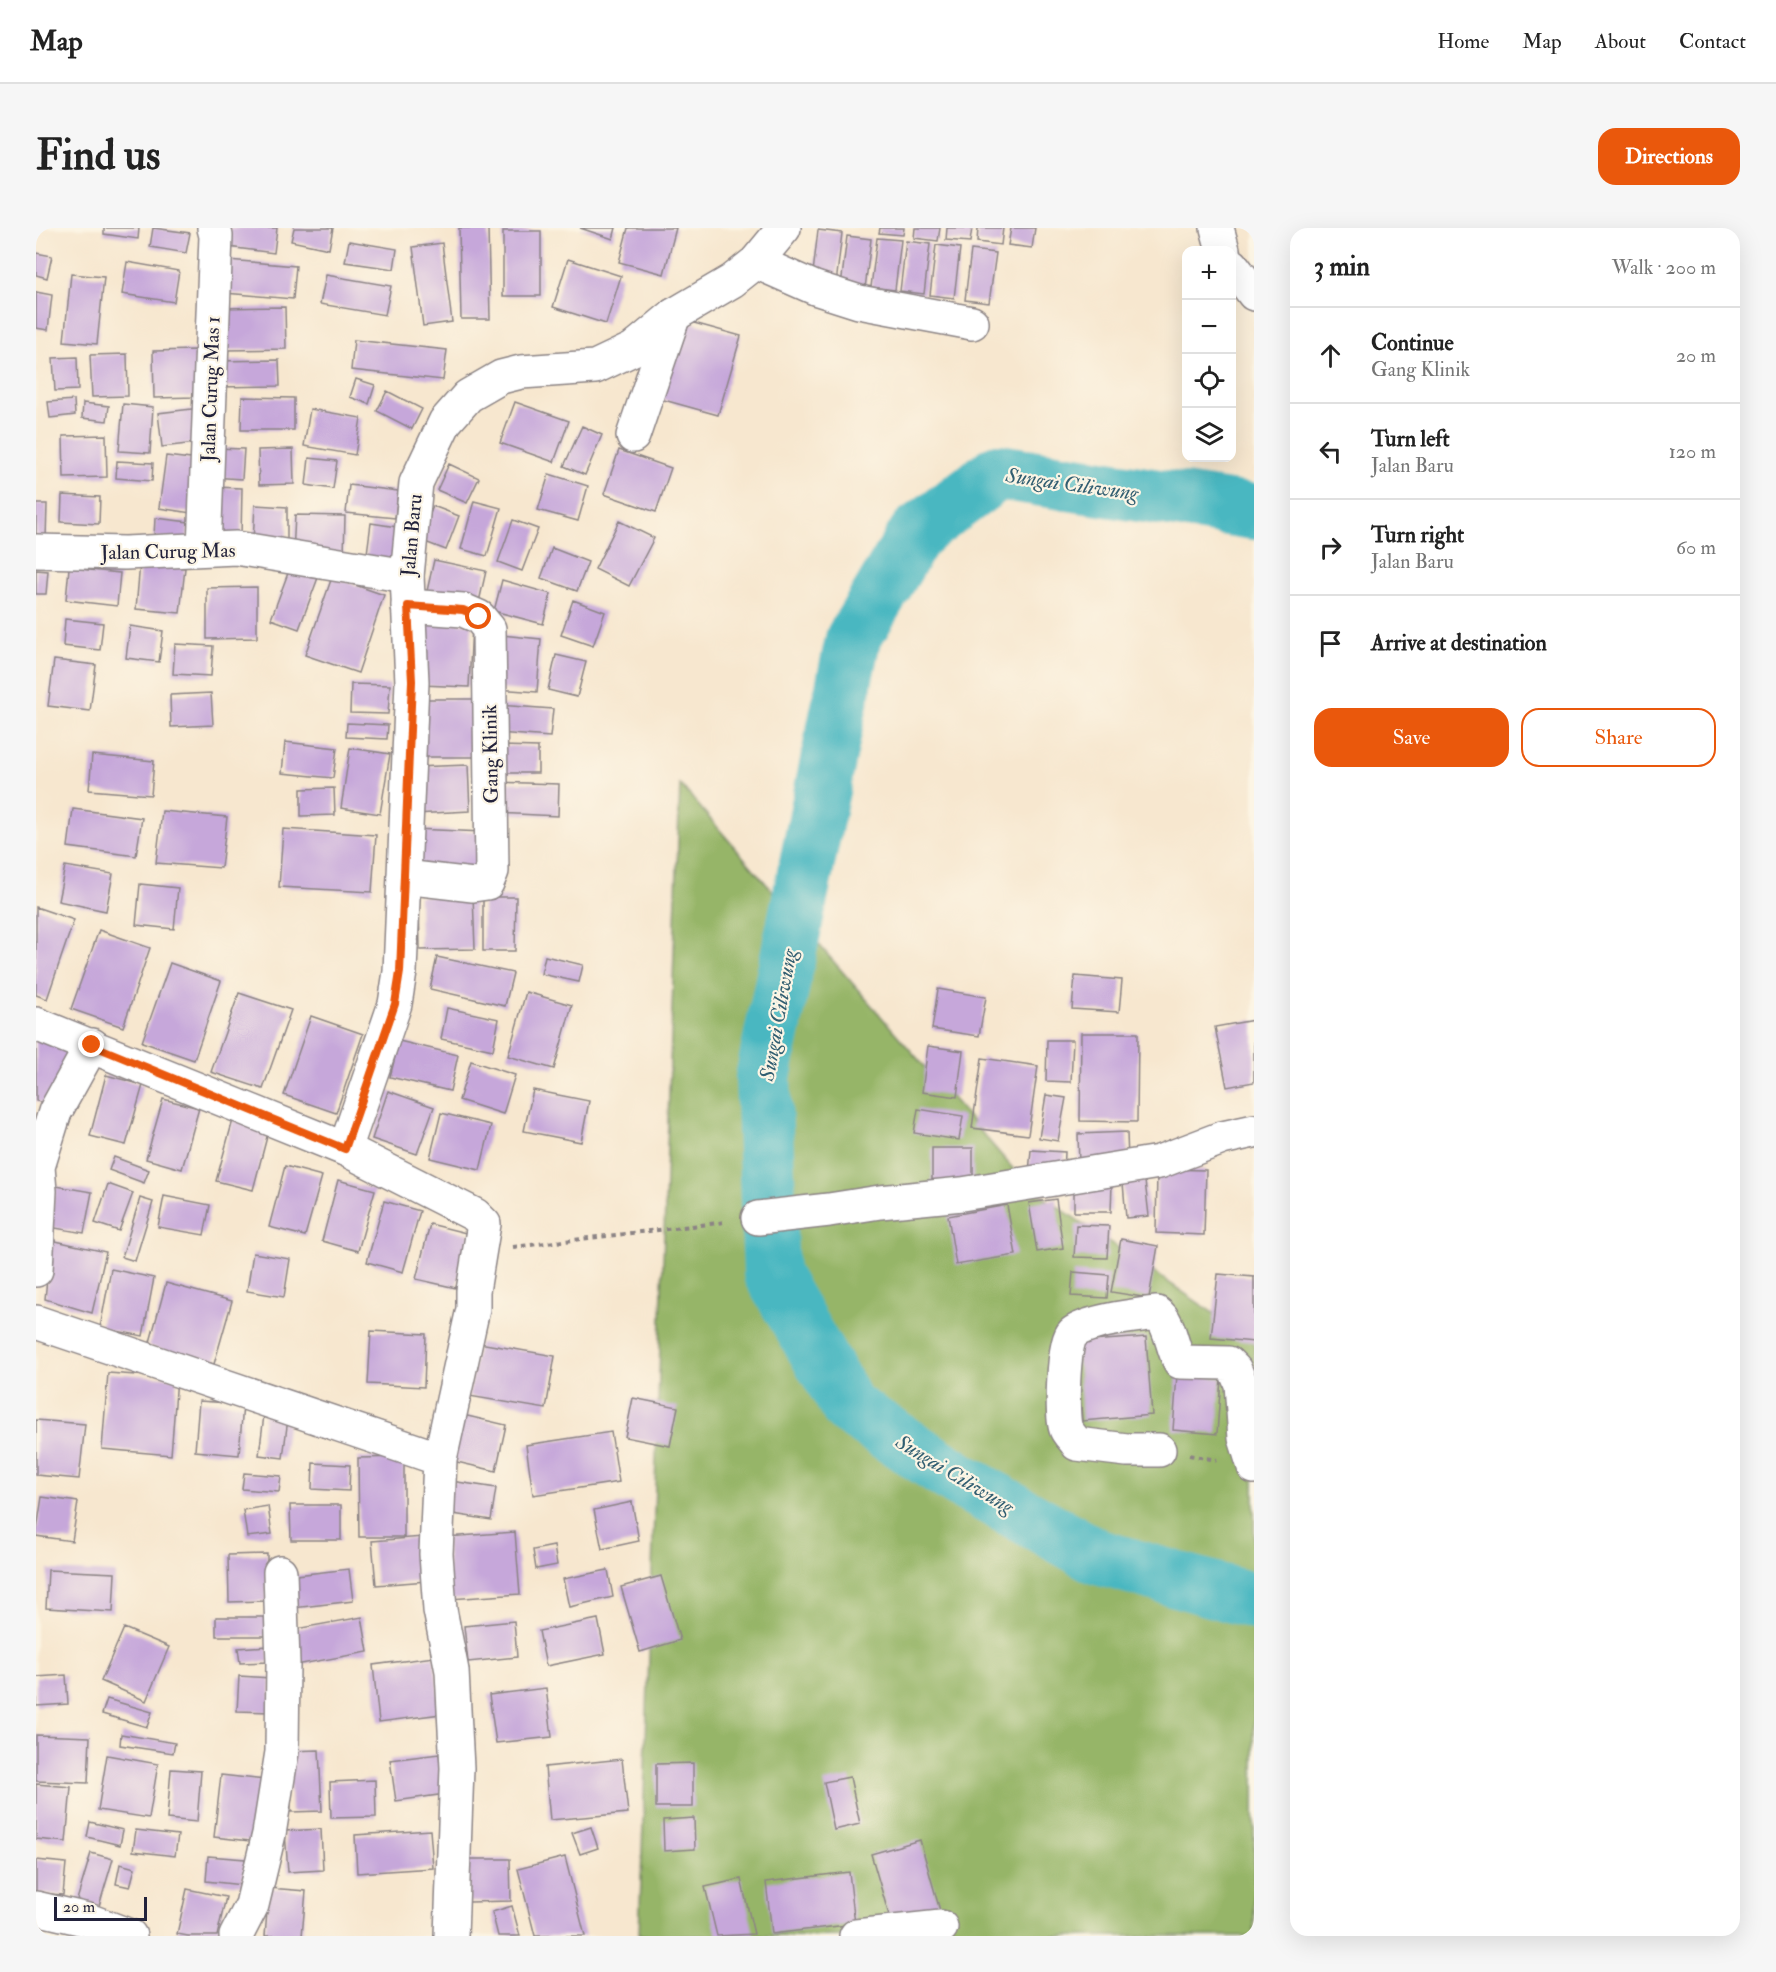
<!DOCTYPE html>
<meta charset="utf-8">
<style>
:root{--surface:#fff;--page:#f6f6f6;--text:#222;--muted:#767676;--line:#e0e0e0;--accent:#ea580c}
body{margin:0;font-family:"IM FELL Double Pica",serif;background:var(--page);color:var(--text)}
.controls{position:absolute;right:18px;top:18px;display:grid;overflow:hidden;border-radius:12px;box-shadow:0 6px 24px #0002}
.controls button{width:54px;height:54px;display:grid;place-items:center;padding:0;border:0;border-bottom:2px solid var(--line);background:var(--surface);color:var(--text);font:30px sans-serif}
.scale{position:absolute;left:18px;bottom:15px;width:93px;box-sizing:border-box;padding-left:6px;border:3px solid #22223b;border-top:0;font-size:16px;line-height:21px;white-space:nowrap;color:#22223b;-webkit-text-stroke:4px #fcf5e5;paint-order:stroke}
.stop{position:absolute;width:18px;height:18px;margin:-14px;border:4px solid #ea580c;border-radius:50%;background:#fff}
.stop.end{background:#ea580c;border-color:#fff;box-shadow:0 2px 6px #0008}
.list{margin:0;padding:0;list-style:none}
h2{display:flex;justify-content:space-between;align-items:center;height:78px;margin:0;padding:0 24px;font-size:26px}
h2 small{font-size:20px;font-weight:400;color:var(--muted)}
.list li{display:grid;grid-template-columns:39px 1fr auto;gap:18px;align-items:center;box-sizing:border-box;height:96px;padding:0 24px;border-top:2px solid var(--line)}
.list b{display:block;font-size:22px;white-space:nowrap}
.list p{margin:0;font-size:20px;white-space:nowrap;color:var(--muted)}
.list em{font-size:20px;font-style:normal;color:var(--muted)}
.actions{display:flex;gap:12px;padding:18px 24px}
.actions a{flex:1;padding:14px 0;border:2px solid var(--accent);border-radius:18px;text-align:center;font-size:21px;color:var(--accent)}
.actions .main{background:var(--accent);color:#fff}
.icon{flex:none;width:33px;height:33px;fill:none;stroke:currentColor;stroke-width:2;stroke-linecap:round;stroke-linejoin:round}
.map{position:relative;flex:none;width:1218px;height:1708px;overflow:hidden;border-radius:18px}
header{display:flex;align-items:center;gap:36px;box-sizing:border-box;height:84px;padding:0 30px;background:var(--surface);border-bottom:2px solid var(--line)}
header strong{font-size:28px}
nav{display:flex;gap:33px;margin-inline-start:auto;font-size:21px}
.intro{display:flex;align-items:center;justify-content:space-between;box-sizing:border-box;height:144px;padding:0 36px}
h1{margin:0;font-size:42px}
.button{padding:15px 27px;border-radius:18px;background:var(--accent);color:#fff;font-size:21px;font-weight:700}
main{display:flex;gap:36px;padding:0 36px}
aside{flex:1;background:var(--surface);border-radius:18px;box-shadow:0 6px 24px #0002}
.map>svg:first-child{display:block}
.forest{fill:#96b568;stroke:#5c6c52;stroke-width:1.5}
.lines{fill:none;stroke-linecap:round;stroke-linejoin:round}
.river{stroke:#48b7c1;stroke-width:56}
.building{fill:#c6a7da}
.minor-casing{stroke:#8c8485;stroke-width:36}
.tertiary-casing{stroke:#8c8485;stroke-width:36}
.path{stroke:#8c8485;stroke-width:4;stroke-dasharray:4.5 4.5;stroke-linecap:butt}
.minor{stroke:#fff;stroke-width:33}
.tertiary{stroke:#fff;stroke-width:33}
.route{stroke:#ea580c;stroke-width:8}
.labels{text-anchor:middle;stroke-width:4.5;stroke-linejoin:round;paint-order:stroke}
.street-label{font-size:20px;fill:#22223b;stroke:#fcf5e5}
.water-label{font-size:21px;font-style:italic;fill:#315e71;stroke:#fcf5e5}
</style>
<header>
<strong>Map</strong>
<nav><a>Home</a><a>Map</a><a>About</a><a>Contact</a></nav>
</header>
<div class="intro"><h1>Find us</h1><a class="button">Directions</a></div>
<main>
<div class="map">
<svg width="1218" height="1708" viewBox="0 0 1218 1708">
<rect width="100%" height="100%" fill="#fcf5e5"/>
<filter id="ink" filterUnits="userSpaceOnUse"><feTurbulence type="fractalNoise" baseFrequency=".0167" numOctaves="2"/><feDisplacementMap in="SourceGraphic" scale="12" xChannelSelector="R" yChannelSelector="G"/><feConvolveMatrix kernelMatrix="1 2 1 2 8 2 1 2 1" color-interpolation-filters="sRGB"/></filter>
<filter id="wash" filterUnits="userSpaceOnUse"><feTurbulence type="fractalNoise" baseFrequency=".008" numOctaves="4" result="noise"/><feDisplacementMap in="SourceGraphic" scale="24" xChannelSelector="R" yChannelSelector="G"/><feGaussianBlur stdDeviation="1.35" result="paint"/><feColorMatrix in="noise" values="0 0 0 0 0 0 0 0 0 0 0 0 0 0 0 0 0 1.4 0 .05"/><feComposite in="paint" operator="in"/></filter>
<g filter="url(#wash)">
<rect width="100%" height="100%" fill="#f7e7cf"/>
<path class="forest" d="M644,556l348,402 226,155v595h-615z"/>
<g class="lines">
<path class="river" d="M1218,284l-256,-40 -82,61 -63,106 -90,439 8,196 78,134 111,72 138,77 156,44"/>
</g>
<g id="blocks">
<path class="building" d="M68,0h35l-1,11 -34,-5z
M117,0l37,5 -4,20 -36,-6z
M194,0h47l-3,25 -46,-6z
M258,0h39l-4,21 -38,-8z
M423,0h29l2,91h-29z
M544,0h36l-3,11z
M592,0h48l-12,46 -45,-12z
M844,0h24l-1,7 -24,-2z
M879,0h25l-2,13 -24,-3z
M911,0h25l-2,14 -24,-2z
M942,0h25l-2,17 -24,-3z
M975,0h24l-3,20 -24,-3z
M782,2l24,3 -6,51 -24,-3z
M467,3h38v65h-38z
M811,8l24,3 -6,50 -24,-3z
M841,10l24,2 -6,50 -24,-3z
M313,13l48,8 -3,20 -49,-7z
M870,13l24,3 -6,50 -24,-3z
M406,15l10,79 -29,4 -10,-79z
M900,17l24,3 -6,50 -24,-3z
M935,22l25,3 -7,50 -24,-3z
M0,25l16,3 -5,22 -11,-3z
M532,31l53,17 -15,48 -53,-17z
M192,32l68,6 -3,33 -68,-6z
M91,34l52,9 -5,31 -52,-8z
M35,46l33,3 -7,67 -33,-3z
M290,47l65,11 -6,29 -65,-11z
M0,64l16,3 -4,35 -12,-2z
M249,79l1,42 -61,1 -1,-42z
M640,90l65,18 -23,79 -65,-18z
M318,112l93,10 -4,30 -92,-10z
M159,122l1,47 -42,1 -1,-47z
M91,126l1,42 -36,1 -2,-42z
M41,129l1,33 -23,1 -2,-33z
M243,132l1,26 -62,1v-26z
M320,151l19,6 -6,19 -19,-7z
M351,163l35,18 -10,20 -35,-18z
M206,169l52,1v32h-53z
M38,172l1,15 -25,3 -2,-16z
M479,174l54,19 -15,41 -54,-19z
M47,175l26,3 -2,15 -25,-3z
M87,176l30,3 -3,46 -31,-2z
M164,180l4,34 -42,5 -4,-34z
M274,181l51,9 -6,37 -51,-9z
M546,198l20,9 -17,40 -21,-9z
M70,207l1,42 -43,1 -1,-42z
M178,220l30,1 -2,30 -30,-2z
M257,221l1,35 -35,1 -1,-35z
M583,222l52,18 -15,44 -52,-18z
M130,228l33,4 -8,53 -32,-5z
M273,230l28,3 -4,28 -27,-4z
M81,233l36,2 -1,18 -36,-3z
M413,236l30,14 -12,25 -30,-13z
M513,246l39,12 -10,35 -40,-11z
M313,257l49,6 -3,27 -49,-5z
M175,259l31,1 -1,50 -31,-1z
M26,267l38,2 -1,27 -38,-2z
M438,273l27,7 -14,48 -26,-7z
M0,276h11l-1,34h-10z
M219,277l32,2v36l-34,-1z
M397,278l26,10 -13,34 -26,-10z
M259,287l50,1 -1,40 -51,-2z
M119,290l34,4 -2,19 -33,-4z
M477,292l25,9 -16,42 -24,-9z
M583,293l35,17 -25,48 -34,-17z
M335,295l32,5 -5,37 -32,-4z
M516,320l36,14 -11,29 -36,-13z
M398,332l52,11 -7,31 -52,-11z
M104,335l45,5 -5,45 -44,-4z
M255,337l28,10 -20,54 -28,-10z
M33,340l51,5 -3,33 -51,-6z
M0,342l12,1 -2,23h-10z
M296,349l52,18 -26,78 -53,-18z
M466,352l49,14 -8,30 -49,-13z
M221,359v51l-50,1v-51z
M537,372l32,12 -12,34 -32,-11z
M29,391l38,4 -3,27 -37,-4z
M390,393l46,3 -3,63 -47,-2z
M94,398l33,5 -4,31 -33,-4z
M465,407l40,4 -4,53 -40,-3z
M139,416l38,2 -2,30 -38,-2z
M520,427l30,7 -9,35 -29,-7z
M18,432l42,5 -6,46 -42,-5z
M315,456l39,1 -2,29 -38,-1z
M175,465l2,32 -42,2 -1,-32z
M383,471h57l-1,58h-56z
M462,477l55,4 -3,28 -54,-4z
M311,495l41,2 -1,14 -41,-2z
M249,514l52,6 -4,30 -51,-5z
M466,518l36,1v26h-36z
M314,520l40,6 -10,60 -39,-6z
M56,527l62,6 -3,34 -62,-5z
M432,537l2,46 -56,3 -1,-47z
M460,554l63,2 -1,32 -64,-3z
M298,560l1,27 -34,1v-27z
M37,581l69,9 -6,38 -68,-9z
M126,583l65,6 -6,51 -65,-5z
M247,601l93,6 -4,57 -93,-5z
M377,601l71,3 -2,41 -72,-4z
M29,638l48,8 -7,37 -48,-10z
M104,656l38,4 -4,41 -38,-4z
M437,667l2,54 -55,1 -1,-54z
M447,669h33l-1,54h-32z
M0,679l38,13 -27,79 -11,-4z
M63,702l51,18 -27,79 -52,-18z
M509,728l38,9 -4,17 -38,-8z
M401,729l76,16 -8,33 -75,-17z
M134,735l51,18 -27,79 -52,-18z
M1039,748l47,4 -3,32 -47,-3z
M902,761l48,8 -7,39 -47,-7z
M490,764l46,13 -18,64 -46,-13z
M203,765l52,17 -28,79 -52,-17z
M411,780l52,11 -6,31 -52,-11z
M275,788l52,18 -27,79 -52,-18z
M1218,792v62l-27,5 -12,-60z
M1045,805h57l-1,89 -57,-1z
M0,808l36,10 -17,60 -19,-5z
M1011,812h26l-2,42 -25,-1z
M363,813l59,14 -8,36 -60,-14z
M892,818l35,5 -6,46 -35,-5z
M946,830l56,8 -10,69 -56,-7z
M435,833l44,14 -12,39 -44,-14z
M70,847l37,10 -17,60 -36,-9z
M497,862l56,11 -8,41 -57,-11z
M352,863l46,16 -17,47 -45,-15z
M1010,867l20,3 -8,43 -19,-3z
M127,871l36,9 -17,61 -36,-10z
M882,881l45,7 -4,24 -45,-7z
M405,885l50,12 -11,45 -50,-12z
M197,892l36,9 -16,61 -37,-9z
M1091,904l1,29 -49,3 -1,-30z
M896,920h41v35l-41,1z
M995,922l34,2 -1,22 -35,-2z
M78,929l35,13 -5,13 -35,-13z
M249,938l37,10 -17,60 -36,-9z
M1121,941l49,1 -2,65 -48,-2z
M302,952l37,10 -17,61 -36,-10z
M1109,953l4,35 -23,2 -3,-35z
M72,956l25,9 -14,38 -24,-8z
M1038,956h38l-1,28h-37z
M20,958l36,6 -8,41 -35,-6z
M128,968l46,9 -6,30 -46,-8z
M104,970l13,4 -18,59 -13,-4z
M1020,971l7,49 -26,4 -8,-49z
M348,973l36,10 -17,61 -36,-10z
M971,977l9,50 -60,10 -8,-49z
M394,996l40,10 -14,54 -40,-9z
M1040,997l33,1 -2,32 -33,-1z
M1085,1011l37,7 -9,52 -38,-6z
M15,1012l55,12 -14,61 -47,-14z
M217,1025l37,6 -6,38 -37,-6z
M75,1041l43,9 -11,58 -43,-8z
M1037,1044l36,3 -2,23 -36,-2z
M1182,1046l36,3v65l-43,-4z
M130,1055l66,18 -18,63 -65,-18z
M335,1103l55,3 -2,53 -56,-3z
M1110,1109l6,78 -70,6 -5,-79z
M443,1115l76,13 -9,53 -77,-13z
M72,1145l69,5 -6,77 -69,-6z
M1141,1146l44,4 -4,56 -44,-4z
M597,1170l45,9 -8,39 -45,-9z
M163,1173l44,3 -4,51 -44,-4z
M229,1179l24,3 -6,48 -24,-3z
M423,1186l47,11 -10,46 -48,-11z
M0,1192l49,4 -6,55 -43,-4z
M575,1204l8,50 -86,13 -7,-50z
M368,1229v80h-45l-1,-79z
M277,1235l37,2 -1,26 -37,-2z
M208,1245l37,3 -2,16 -37,-3z
M415,1253l45,7 -5,32 -44,-7z
M6,1269l36,5 -6,39 -36,-5z
M596,1274l7,39 -37,8 -8,-39z
M254,1277h51v35h-50z
M232,1278l4,28 -25,3 -4,-27z
M479,1304l5,62 -70,5 -4,-62z
M387,1309l4,44 -51,4 -4,-44z
M518,1318l3,19 -21,4 -3,-19z
M231,1326v47l-38,1 -1,-47z
M313,1341l4,32 -60,7 -5,-32z
M12,1342l67,3 -2,39 -67,-4z
M572,1342l5,27 -44,10 -6,-28z
M625,1348l19,64 -40,12 -19,-65z
M180,1389h56v19h-56z
M326,1389l6,35 -72,13 -6,-35z
M562,1391l7,35 -59,12 -7,-35z
M478,1393l3,36 -49,5 -4,-36z
M88,1400l45,19 -23,54 -45,-20z
M232,1418l1,16 -29,1 -2,-15z
M398,1429l7,57 -62,8 -6,-57z
M30,1447l2,29 -32,2v-29z
M203,1448l32,2 -1,34 -33,-1z
M510,1460l6,49 -56,6 -7,-48z
M71,1471l45,13 -5,15 -45,-13z
M85,1506l54,9 -2,10 -53,-8z
M0,1507l54,2 -2,46 -52,-2z
M283,1522l3,61 -31,1 -3,-61z
M403,1526l6,40 -49,7 -6,-41z
M71,1527l51,9 -9,54 -51,-8z
M586,1531l6,54 -78,7 -5,-53z
M657,1535v44h-37v-43z
M135,1541l30,2 -4,51 -30,-3z
M185,1547l44,5 -6,62 -45,-5z
M814,1549l10,47 -26,6 -10,-48z
M339,1552l1,37 -45,1 -1,-36z
M0,1556l35,3 -5,55 -30,-3z
M658,1590l1,31 -31,2 -1,-31z
M54,1594l33,8 -3,15 -33,-8z
M555,1599l7,21 -18,6 -8,-21z
M285,1601l2,41 -35,2 -3,-41z
M100,1602l42,5 -3,21 -42,-5z
M394,1602l3,38 -76,5 -2,-38z
M884,1612l21,74 -48,15 -22,-75z
M55,1625l22,6 -14,47 -22,-6z
M172,1628l37,3 -3,26 -36,-4z
M529,1629l20,79h-50l-17,-67z
M432,1631h42l1,42 -42,1z
M0,1632l30,3 -3,32 -27,-2z
M84,1636l15,4 -5,19 -14,-3z
M813,1644l6,52 -83,10 -6,-52z
M705,1651l13,55 -37,2 -12,-49z
M233,1660l37,3 -4,45h-37z
M151,1661l39,8 -9,39h-29l-11,-2z
M476,1678l8,30h-22l-6,-24z"/>
</g>
</g>
<g filter="url(#ink)">
<use href="#blocks" fill-opacity="0" stroke="#8c8485" stroke-width="1.5"/>
<g class="lines">
<g class="minor-casing">
<path id="minor" d="M1181,0l6,22
M720,34l59,26 44,14 113,21
M1196,37l22,29
M597,208l41,-121
M168,321l12,-313 -2,-8
M0,323l89,2 111,-5 171,28
M368,649l69,8 14,-2 5,-12 -3,-242 -10,-12 -16,-7 -55,-4
M309,921l130,66 9,9 -11,67v18l-33,150 -4,95 4,56 12,61 5,97 -6,168
M722,990l71,-8 51,-8 82,-8 197,-32 63,-24 32,-7
M0,1042l4,-79 -2,-24 17,-55 37,-67
M0,1094l404,137
M1123,1222h-32l-50,-6c-3,-5 -9,-10 -11,-15 -5,-12 -3,-87 6,-95 13,-13 66,-19 85,-21 14,10 14,34 23,49l48,1 7,7 6,14 4,54 9,29
M0,1680l52,12 42,16
M200,1708l16,-31 17,-71 13,-82 1,-89 -3,-91
M820,1708l85,-9"/>
</g>
<g class="tertiary-casing">
<path id="tertiary" d="M0,796l309,125 50,-145 5,-32 12,-290 -5,-106 9,-93 29,-61 23,-26 33,-19 20,-5 74,-5 38,-18 41,-34 58,-34 24,-19 28,-34"/>
</g>
<path class="path" d="M477,1019l213,-25
M1153,1227l28,5"/>
<use href="#minor" class="minor"/>
<use href="#tertiary" class="tertiary"/>
</g>
</g>
<g class="lines" filter="url(#ink)">
<path class="route" d="M56,817l253,104 50,-145 5,-32 12,-291 -4,-75 55,4 16,7"/>
</g>
<g class="labels">
<g class="street-label">
<text transform="translate(174 161) rotate(-88)" y="7">Jalan Curug Mas 1</text>
<text transform="translate(375 307) rotate(-85)" y="7">Jalan Baru</text>
<text transform="translate(132 323) rotate(-1)" y="7">Jalan Curug Mas</text>
<text transform="translate(454 526) rotate(-91)" y="7">Gang Klinik</text>
</g>
<g class="water-label">
<text transform="translate(1036 256) rotate(8)" y="7">Sungai Ciliwung</text>
<text transform="translate(742 787) rotate(-80)" y="7">Sungai Ciliwung</text>
<text transform="translate(919 1246) rotate(31)" y="7">Sungai Ciliwung</text>
</g>
</g>
</svg>
<div class="controls">
<button>+</button>
<button>−</button>
<button><svg class="icon" aria-label="locate" viewBox="0 0 24 24"><circle cx="12" cy="12" r="6"/><path d="M12 2v4M12 18v4M2 12h4M18 12h4"/></svg></button>
<button><svg class="icon" aria-label="layers" viewBox="0 0 24 24"><path d="M12 4l9 5-9 5-9-5zM3 14l9 5 9-5"/></svg></button>
</div>
<div class="scale">20 m</div>
<div class="stop" style="left:443px;top:389px"></div>
<div class="stop end" style="left:56px;top:817px"></div>
</div>
<aside>
<h2>3 min<small>Walk · 200 m</small></h2>
<ul class="list">
<li><svg class="icon" aria-label="ahead" viewBox="0 0 24 24"><path d="M12 20V5M6 11l6-6 6 6"/></svg><div><b>Continue</b><p>Gang Klinik</p></div><em>20 m</em></li>
<li><svg class="icon" aria-label="left" viewBox="0 0 24 24"><path d="M17 20v-9H6M10 6l-5 5 5 5"/></svg><div><b>Turn left</b><p>Jalan Baru</p></div><em>120 m</em></li>
<li><svg class="icon" aria-label="right" viewBox="0 0 24 24"><path d="M7 20v-9h11M14 6l5 5-5 5"/></svg><div><b>Turn right</b><p>Jalan Baru</p></div><em>60 m</em></li>
<li><svg class="icon" aria-label="arrive" viewBox="0 0 24 24"><path d="M6 21V4h12l-3 4 3 4H6"/></svg><div><b>Arrive at destination</b></div></li>
</ul>
<div class="actions"><a class="main">Save</a><a>Share</a></div>
</aside>
</main>
